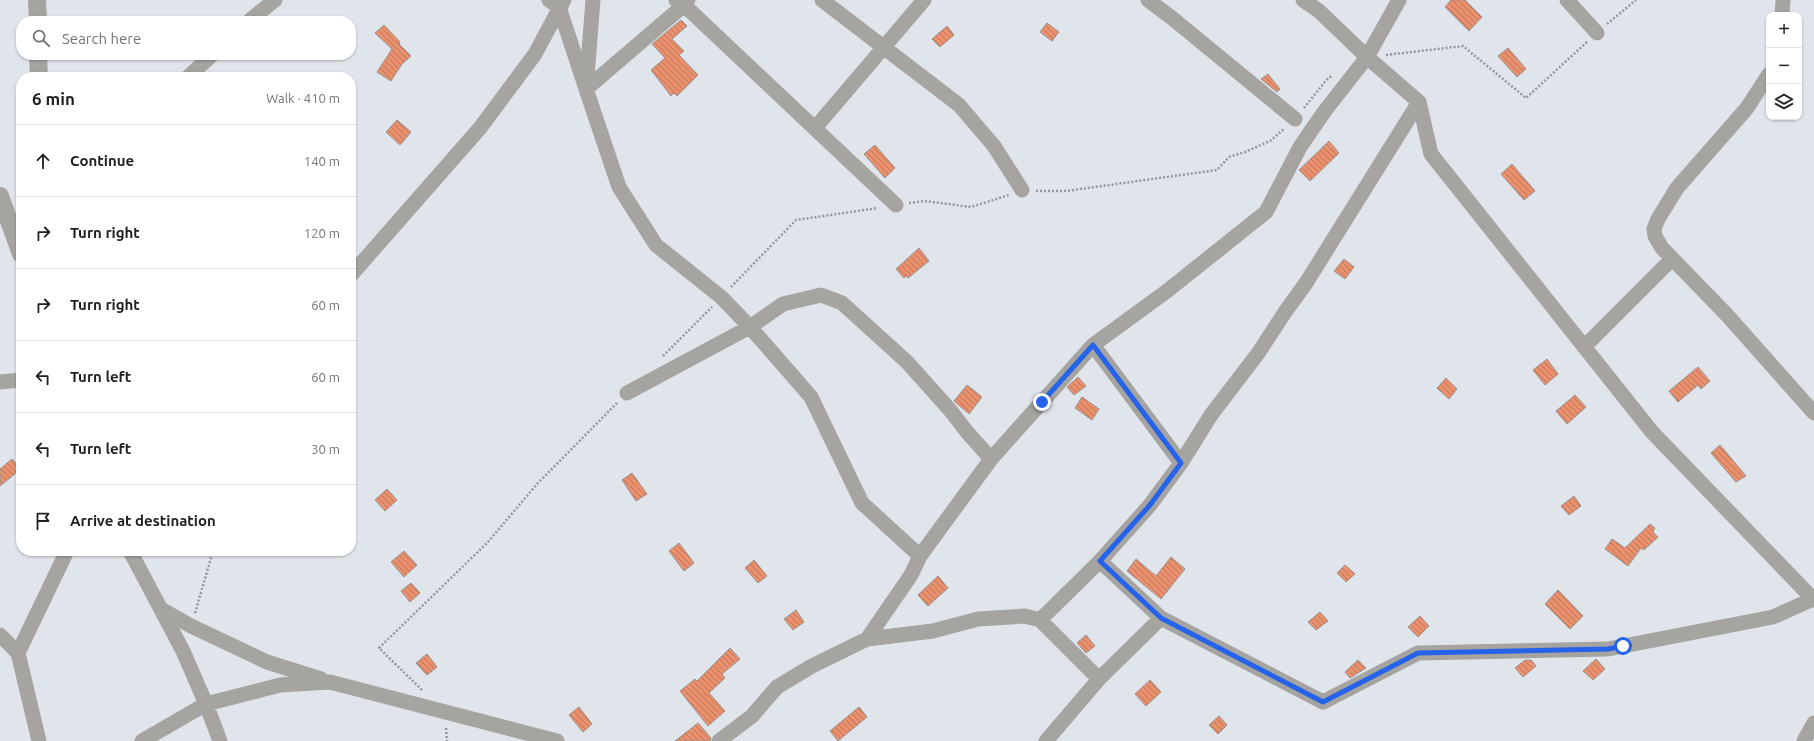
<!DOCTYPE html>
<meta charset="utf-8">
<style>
:root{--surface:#fff;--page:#f6f6f6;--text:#202124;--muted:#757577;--line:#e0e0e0}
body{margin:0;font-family:Ubuntu,sans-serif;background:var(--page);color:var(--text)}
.controls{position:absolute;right:12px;top:12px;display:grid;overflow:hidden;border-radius:8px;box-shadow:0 1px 3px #0004}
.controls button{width:36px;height:36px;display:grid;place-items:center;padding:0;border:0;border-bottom:1px solid var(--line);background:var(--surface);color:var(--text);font:20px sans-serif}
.stop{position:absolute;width:12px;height:12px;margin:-9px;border:3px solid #2563eb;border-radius:50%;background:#fff}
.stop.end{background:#2563eb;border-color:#fff;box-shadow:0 1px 4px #0008}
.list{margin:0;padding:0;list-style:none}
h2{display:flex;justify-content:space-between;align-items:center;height:52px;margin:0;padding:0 16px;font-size:17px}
h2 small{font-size:13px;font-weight:400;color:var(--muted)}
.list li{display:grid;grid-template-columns:26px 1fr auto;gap:12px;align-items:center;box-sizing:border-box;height:72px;padding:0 16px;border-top:1px solid var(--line)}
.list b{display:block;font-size:15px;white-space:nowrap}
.list em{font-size:13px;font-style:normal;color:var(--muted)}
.icon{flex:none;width:22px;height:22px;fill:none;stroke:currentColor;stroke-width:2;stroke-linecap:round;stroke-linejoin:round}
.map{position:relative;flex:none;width:1814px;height:741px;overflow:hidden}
.search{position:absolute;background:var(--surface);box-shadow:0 1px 3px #0004;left:16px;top:16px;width:340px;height:44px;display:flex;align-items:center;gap:10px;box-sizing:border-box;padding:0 14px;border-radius:16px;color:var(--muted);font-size:15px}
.panel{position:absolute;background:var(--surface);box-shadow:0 1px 3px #0004;left:16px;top:72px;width:340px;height:484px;border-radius:16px}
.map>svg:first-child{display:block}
.building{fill:url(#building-back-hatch);stroke:#99918e}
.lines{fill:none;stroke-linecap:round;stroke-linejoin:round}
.path{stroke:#94989d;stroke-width:2.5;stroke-dasharray:2 2;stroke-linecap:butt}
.minor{stroke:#a6a4a1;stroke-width:15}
.tertiary{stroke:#a6a4a1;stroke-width:18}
.route{stroke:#2563eb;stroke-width:5}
</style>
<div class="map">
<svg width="1814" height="741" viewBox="0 0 1814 741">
<defs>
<pattern id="building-back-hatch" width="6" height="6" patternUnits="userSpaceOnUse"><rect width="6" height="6" fill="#eb906d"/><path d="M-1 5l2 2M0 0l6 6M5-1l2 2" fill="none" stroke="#bd7559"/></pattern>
</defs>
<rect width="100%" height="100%" fill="#e0e5eb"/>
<path class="building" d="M1451,0h14l17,17 -13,14 -24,-24z
M681,20l6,6 -15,13 12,12 -5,4 19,20 -21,21 -3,-3 -3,3 -20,-26 14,-12 -13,-14z
M1047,23l12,9 -7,9 -12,-9z
M384,25l16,17 -1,2 12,12 -9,8 -11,17 -14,-9 15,-23 -17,-16z
M947,26l7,9 -14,12 -8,-8z
M1508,48l18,21 -9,8 -19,-21z
M1268,74l12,15 -3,3 -16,-13z
M397,120l14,12 -11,13 -14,-13z
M1329,141l10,12 -29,28 -11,-11z
M875,145l20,23 -10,10 -21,-24z
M1512,164l23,27 -11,9 -23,-26z
M919,248l10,13 -21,17 -2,-2 -2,2 -8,-9z
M1344,259l10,8 -9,12 -11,-8z
M1547,359l11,15 -13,11 -12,-15z
M1698,367l12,14 -9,8 -3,-4 -20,17 -9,-11z
M1078,377l8,9 -12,9 -7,-8z
M1446,378l11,11 -8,10 -12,-11z
M967,385l15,12 -13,17 -15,-13z
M1575,395l11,12 -19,17 -11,-13z
M1082,397l17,12 -7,11 -17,-12z
M1720,445l26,31 -10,6 -25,-29z
M12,459l9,10 -21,17v-17z
M632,473l15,21 -11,7 -14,-21z
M387,489l10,11 -12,11 -10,-11z
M1574,496l7,10 -12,9 -8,-9z
M1650,524l5,4 -2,4 5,5 -14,13 -3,-2 -13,18 -23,-17 7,-10 13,9z
M679,543l15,20 -10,8 -15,-20z
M404,551l13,14 -13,12 -13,-15z
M1171,557l14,12 -24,30 -34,-28 9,-12 20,17z
M754,560l13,16 -9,7 -13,-15z
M1345,565l10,9 -9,8 -9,-9z
M938,576l10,12 -20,18 -10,-11z
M411,583l9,10 -10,9 -9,-11z
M1558,590l25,26 -13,13 -25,-25z
M796,610l8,12 -11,8 -9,-11z
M1320,612l8,9 -12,9 -8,-8z
M1420,616l9,10 -11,11 -10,-10z
M1086,635l9,11 -9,7 -9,-10z
M730,648l10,11 -18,15 3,4 -16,15 16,18 -17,15 -28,-35 15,-12 2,2z
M427,654l10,13 -10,8 -11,-12z
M1596,659l9,10 -12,11 -10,-9z
M1358,660l8,8 -16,10 -5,-6z
M1525,660h6l5,6 -13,11 -8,-9z
M1150,680l11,12 -15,14 -11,-12z
M579,707l13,17 -9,8 -14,-17z
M859,707l8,10 -29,24 -8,-10z
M1219,716l8,9 -9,9 -9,-9z
M698,723l13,15 -1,3h-35z"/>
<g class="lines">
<path class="path" d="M1607,24l29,-24
M1386,55l77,-9 63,52 61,-56
M1304,108l24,-30 4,-2
M1036,191h30l151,-21 12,-13 16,-5 25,-11 14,-12
M909,203l16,-2 46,6 38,-12
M731,287l65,-67 82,-12
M663,356l49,-49
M195,613l18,-62
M422,690l-43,-42 108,-105 50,-59 81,-82
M446,728l1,13"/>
<path class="minor" d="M549,0l10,7 27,82 98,-84 4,-5
M593,0l-7,89 33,98 37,58 65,52 29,30 61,70 51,106 58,53
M676,0l8,5 212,200
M822,0l137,105 35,41 28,44
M1148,0l24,18 123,101
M1399,0l-32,57 52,45 12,52 221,278 162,168
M1567,0l30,33
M1782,15l1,-15
M249,21l26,-21
M1769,74l-22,34 -70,80 -19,31 -4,10 1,7 7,12 65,67 87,98
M188,77l24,-22
M815,128l109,-128
M351,275l129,-147 55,-74 29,-54
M1093,345l88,118
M1584,347l88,-88
M0,382l21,-2
M627,393l123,-66 33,-23 38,-9 21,8 65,59 43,48 17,22 24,27 102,-114 74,-54 99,-79 34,-65 24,-35 43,-55 -48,-46 -16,-11
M130,551l53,100 23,53 14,37
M1100,561l61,57 162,84 95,-49 190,-4 165,-32 40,-18
M161,609l30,17 76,36 54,17
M1040,620l60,-59 50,-56 31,-42 30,-48 48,-63 26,-40 21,-29 113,-181
M0,635l18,18
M867,639l44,-64 9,-19 71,-97
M39,741l-21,-88 49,-102
M142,741l64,-37 74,-19 50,-3 227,59
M719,741l33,-25 25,-29 35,-21 55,-27 66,-8 45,-12 47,-3 15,4 59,59
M1046,741l53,-62 62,-61
M1804,741l10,-18"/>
<path class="tertiary" d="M37,0l1,21
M38,55l1,22
M0,196l21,58"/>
</g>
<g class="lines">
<path class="route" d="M1042,402l51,-57 88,118 -31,42 -50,56 61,57 162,84 95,-49 190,-4 15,-3"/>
</g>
</svg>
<div class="controls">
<button>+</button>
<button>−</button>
<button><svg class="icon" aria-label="layers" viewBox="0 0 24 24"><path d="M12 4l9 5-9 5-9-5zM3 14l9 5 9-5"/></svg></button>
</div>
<div class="stop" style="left:1623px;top:646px"></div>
<div class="stop end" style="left:1042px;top:402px"></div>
<div class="search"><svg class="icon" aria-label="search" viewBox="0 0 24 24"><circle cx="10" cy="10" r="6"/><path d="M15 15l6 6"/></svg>Search here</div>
<section class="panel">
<h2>6 min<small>Walk · 410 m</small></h2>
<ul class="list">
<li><svg class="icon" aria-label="ahead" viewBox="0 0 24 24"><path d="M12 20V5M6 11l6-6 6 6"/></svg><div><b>Continue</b></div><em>140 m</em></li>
<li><svg class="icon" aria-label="right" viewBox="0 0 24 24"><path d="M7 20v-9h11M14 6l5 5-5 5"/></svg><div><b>Turn right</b></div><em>120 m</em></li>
<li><svg class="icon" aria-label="right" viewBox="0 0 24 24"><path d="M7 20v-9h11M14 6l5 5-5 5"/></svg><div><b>Turn right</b></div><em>60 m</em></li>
<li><svg class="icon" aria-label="left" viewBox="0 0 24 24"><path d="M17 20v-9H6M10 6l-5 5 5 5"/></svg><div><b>Turn left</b></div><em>60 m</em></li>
<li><svg class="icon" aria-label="left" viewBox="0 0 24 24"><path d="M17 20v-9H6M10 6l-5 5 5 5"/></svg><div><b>Turn left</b></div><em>30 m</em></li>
<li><svg class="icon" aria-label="arrive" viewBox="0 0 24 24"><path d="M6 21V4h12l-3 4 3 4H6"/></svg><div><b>Arrive at destination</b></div></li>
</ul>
</section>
</div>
